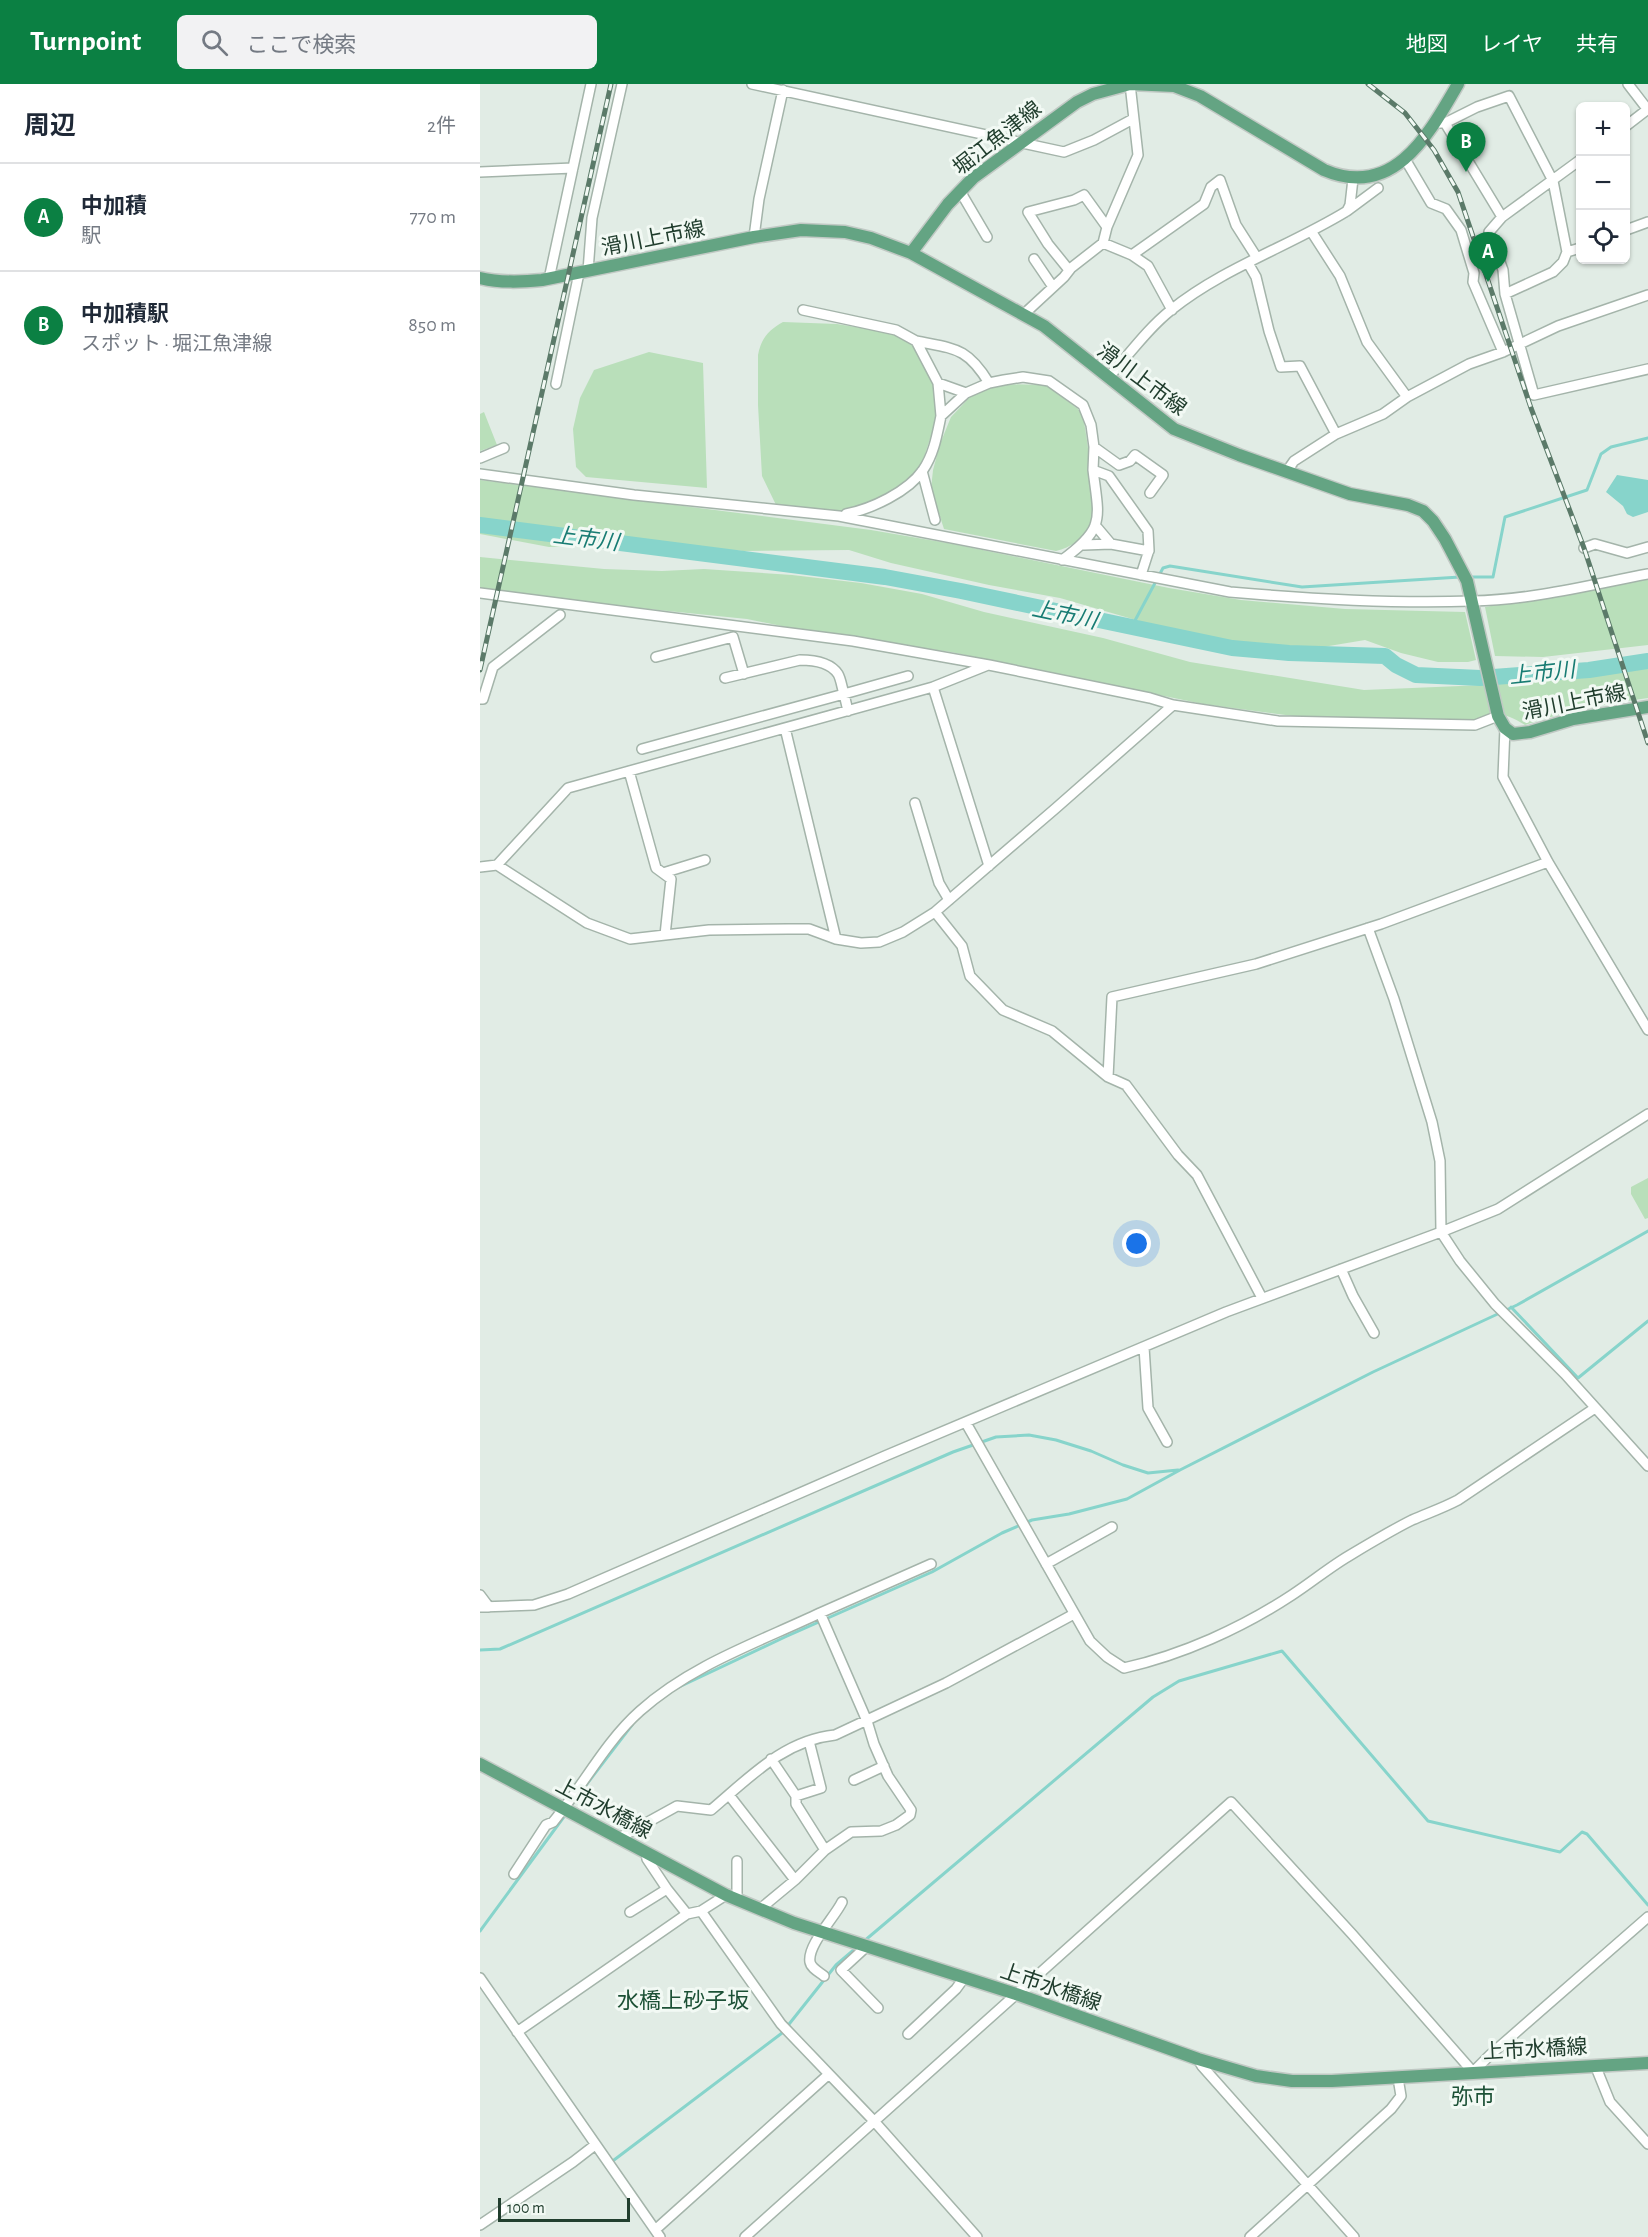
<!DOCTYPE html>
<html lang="ja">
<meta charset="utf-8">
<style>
:root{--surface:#fff;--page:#f2f2f3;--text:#1f2937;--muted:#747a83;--line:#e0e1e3;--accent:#0b8043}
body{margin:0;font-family:"Alegreya Sans","Noto Sans JP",sans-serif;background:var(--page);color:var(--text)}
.controls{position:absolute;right:18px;top:18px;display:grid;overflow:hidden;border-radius:9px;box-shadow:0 2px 4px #0004}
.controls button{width:54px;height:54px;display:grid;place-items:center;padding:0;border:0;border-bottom:2px solid var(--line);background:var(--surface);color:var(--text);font:30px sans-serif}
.scale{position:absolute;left:18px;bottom:15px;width:132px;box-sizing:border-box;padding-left:6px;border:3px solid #213e2e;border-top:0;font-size:16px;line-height:21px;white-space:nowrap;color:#213e2e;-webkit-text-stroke:4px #f2f9f4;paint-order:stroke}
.you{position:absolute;left:657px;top:1160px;width:21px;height:21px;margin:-15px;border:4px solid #fff;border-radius:50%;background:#1a73e8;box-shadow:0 0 0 9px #1a73e833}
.badge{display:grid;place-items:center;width:39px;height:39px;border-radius:50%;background:var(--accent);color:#fff;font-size:20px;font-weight:700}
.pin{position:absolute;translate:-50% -50px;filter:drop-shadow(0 2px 3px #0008)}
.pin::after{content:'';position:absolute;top:32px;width:21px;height:18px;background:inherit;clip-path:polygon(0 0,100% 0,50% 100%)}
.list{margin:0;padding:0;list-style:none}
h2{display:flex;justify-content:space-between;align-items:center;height:78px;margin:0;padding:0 24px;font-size:26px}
h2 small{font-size:20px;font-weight:400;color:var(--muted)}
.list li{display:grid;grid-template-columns:39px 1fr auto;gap:18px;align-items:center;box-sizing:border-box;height:108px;padding:0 24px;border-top:2px solid var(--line)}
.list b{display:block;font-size:22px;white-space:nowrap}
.list p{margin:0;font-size:20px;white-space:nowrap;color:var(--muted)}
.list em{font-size:20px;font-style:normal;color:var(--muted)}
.icon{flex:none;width:33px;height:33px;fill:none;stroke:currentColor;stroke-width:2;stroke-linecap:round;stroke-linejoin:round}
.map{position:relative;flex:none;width:1168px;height:2153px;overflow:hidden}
header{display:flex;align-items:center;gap:36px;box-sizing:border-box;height:84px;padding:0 30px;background:var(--accent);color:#fff}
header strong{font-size:28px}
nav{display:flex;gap:33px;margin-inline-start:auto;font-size:21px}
.search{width:420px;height:54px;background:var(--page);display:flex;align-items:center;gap:15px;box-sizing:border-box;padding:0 21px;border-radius:9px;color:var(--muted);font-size:22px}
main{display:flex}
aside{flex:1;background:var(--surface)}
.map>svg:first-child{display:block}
.green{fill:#b9dfba}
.water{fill:#87d4cb}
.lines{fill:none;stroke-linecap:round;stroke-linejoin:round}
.stream{stroke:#87d4cb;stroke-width:3}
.river{stroke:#87d4cb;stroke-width:16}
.minor-casing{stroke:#a4b4aa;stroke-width:12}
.major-casing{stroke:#c1c9c4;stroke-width:15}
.minor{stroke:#fff;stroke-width:9}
.major{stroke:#64a483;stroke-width:12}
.rail-casing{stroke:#5b7a69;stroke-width:5}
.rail{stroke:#f2f9f4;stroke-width:3;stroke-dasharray:9;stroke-linecap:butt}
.labels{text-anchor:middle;stroke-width:6;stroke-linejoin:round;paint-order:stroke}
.street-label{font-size:21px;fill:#213e2e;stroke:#f2f9f4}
.water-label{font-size:22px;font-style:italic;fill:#187c73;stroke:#f2f9f4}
.neighbourhood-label{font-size:22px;fill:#1c5136;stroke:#f2f9f4}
</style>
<header>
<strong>Turnpoint</strong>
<div class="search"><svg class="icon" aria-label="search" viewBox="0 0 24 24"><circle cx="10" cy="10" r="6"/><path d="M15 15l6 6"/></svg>ここで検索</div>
<nav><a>地図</a><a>レイヤ</a><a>共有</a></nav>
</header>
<main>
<aside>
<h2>周辺<small>2件</small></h2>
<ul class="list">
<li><span class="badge">A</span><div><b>中加積</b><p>駅</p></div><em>770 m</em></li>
<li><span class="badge">B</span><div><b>中加積駅</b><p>スポット · 堀江魚津線</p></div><em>850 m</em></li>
</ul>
</aside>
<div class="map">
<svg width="1168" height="2153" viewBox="0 0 1168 2153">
<rect width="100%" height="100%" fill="#e1ece5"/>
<path class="green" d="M303,238l54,2 49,8 20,7 12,12 16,35 4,29 -17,51 -23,22 -30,17 -31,6 -60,-4 -15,-31 -4,-71v-50c3,-17 11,-25 25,-33z
M169,268l54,11 4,125 -121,-11 -10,-10 -3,-38 7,-31 14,-28z
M521,300l45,1 36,27c4,16 16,100 10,112 -7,14 -22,24 -36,27l-112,-22 -13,-40 2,-19 7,-26 11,-27 22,-23z
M4,328l13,33 -17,6v-37z
M0,396l391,50 82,14 216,44 72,12 104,9 120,3 11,48 -8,2h-30l-37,-9 -36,-13 -36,6 -52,12 -85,-24 -39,-9 -93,-27 -71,-13 -98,-22 -42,-13 -106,1 -81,-7 -113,3 -69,-13z
M0,473l124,12 58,2 42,-2 88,6 69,8 61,11 62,18 119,26 87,24 174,28 120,-5 164,-21v34c-42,6 -83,13 -123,27 -23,-15 -33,-12 -58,-3l-166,-5 -98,-13 -252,-52 -135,-19 -69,-14 -197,-20 -70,-10z
M1168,495v66l-105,12 -48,-1 -10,-49z
M1168,1094v40l-3,1 -14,-25v-7z"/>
<path class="water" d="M1137,391l31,5v32l-15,5 -6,-3 -4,-8 -17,-14z"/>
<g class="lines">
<path class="stream" d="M990,493h23l12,-60 82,-27 14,-36 10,-7 37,-9
M651,544l32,-60 7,-2 132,21 158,-10
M1031,1223l67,71 70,-57
M0,1566l20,-1 453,-197 43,-15 33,-2 27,5 35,11 32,14 25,8 30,-3
M199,1603l106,-50 147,-65 70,-39 30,-13 37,-6 58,-15 53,-29 193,-98 144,-67 131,-74
M103,1705l49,-64
M0,1847l86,-117
M383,1858l290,-245 26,-16 103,-30 146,170 132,31 22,-20 5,2 61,71
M134,2076l168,-127 54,-68 20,-17"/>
<path class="river" d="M0,441l405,52 76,14 271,57 57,5 96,3 11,9 20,10 64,3 109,-8 59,-9"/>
<g class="minor-casing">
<path id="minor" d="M272,0l312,68 30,-12 39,-21
M1148,0l20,26
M955,39h10l32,-16 32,-11 44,85 14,71
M965,39l57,94
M1146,42l22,-17
M925,75l26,44 15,6 15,21 13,43 -1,9 30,70
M1100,76l-78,57 -13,15 14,38 2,24 29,101 114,-26
M0,88l93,-4
M480,107l27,46
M867,127l31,-23
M1146,146l22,-8
M831,147l29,45 27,66 40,55
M274,153l5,-38 24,-109
M623,159l29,12 16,11 24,44
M652,171l72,-51 7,-17 9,-7 16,45 21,33
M554,175l19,28
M768,179l8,14 13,54 12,36 19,-1 36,68
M589,186l-21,-26 -20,-32 46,-12 10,-5 23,32
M108,187l4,-53 30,-134
M69,195l42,-195
M1025,210l48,-22 10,-10 4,-10 13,-4
M323,226l93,20 20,11 22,42
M544,230l40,-37 7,-9 32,-25 4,-16 31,-72 -8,-71
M436,257c39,8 51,6 73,42
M628,294c20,-22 39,-49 63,-68 52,-42 119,-64 176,-99l3,-6 3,-26
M76,300l23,-111
M486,309l-25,23 -3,-33 28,10 23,-10 15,-3 19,-3 26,4 34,24 8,20 3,22
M0,374l24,-10
M613,386l1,-23 25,18 11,-4 5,-6 28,20 -13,18
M442,387l13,49
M807,387l7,-10 42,-27 47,-20 24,-17 62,-33 34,-12 55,-26 90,-31
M0,390l154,21 205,21 391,76c81,7 161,12 242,9 59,-1 118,-16 176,-27
M366,430c25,-5 62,-22 77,-44 11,-16 14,-35 18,-54
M631,460l38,7
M604,461l27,-1 -16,-19
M1104,464l11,-4 32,9 21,-6
M582,476c44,-32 37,-41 31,-90l16,6 39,55 1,19 -8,25
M0,509l373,48 136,24 161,33 23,7 105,16 197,4 23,-9
M176,573l77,-20 11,37
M245,594l75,-18c12,0 30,2 38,14 3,5 4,14 6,20l64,-18
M453,603l56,179
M0,615h3l10,-32 67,-52
M305,644l51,211
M1025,644l-2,49 45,85 100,168
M162,665l202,-55 4,17
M149,687l27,97 15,11 -6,56
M435,719l24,80 10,17
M17,781l71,-77 365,-101 55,-22
M0,783l17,-2 90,58 43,16 79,-9 79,-1h21l27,10 25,4 18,-1 24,-10 32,-20 121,-104 117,-103
M183,789l42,-13
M455,828l27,34 8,30 33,34 49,21 56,46 18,8 52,70 19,20 65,123
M888,844l26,71 38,123 8,39 1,71 19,29 35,43 70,70 83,92
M628,993l4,-80 144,-33 125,-40 167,-62
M861,1185l12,27 21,37
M664,1263l4,61 19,34
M486,1339l124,218 17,16 17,11c58,-13 118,-40 168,-73 20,-13 39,-29 60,-41 20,-12 40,-24 60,-34 16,-7 31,-12 46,-20l137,-92
M566,1480l66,-37
M0,1511l9,12
M0,1523l54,-2 34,-11 317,-138 341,-144 215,-80 57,-23 150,-95
M340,1529l111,-49
M291,1675l25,37v8l29,46 -30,30
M374,1696l30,-14
M249,1711l66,85 -35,29
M316,1712l25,-8 -12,-47
M139,1754l58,-32 34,4c38,-32 73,-70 124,-75l111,-52 128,-69
M257,1777v38
M34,1790l32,-49 7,-3c30,-36 52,-80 87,-111 51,-46 119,-69 180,-98l47,108 7,23 14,32 23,34 -1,5 -14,10 -15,6 -30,1 -26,18
M187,1805l20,25 14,-3
M246,1811l-25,16 80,113 93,97 103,116
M150,1828l37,-23 -20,-30 -1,-7
M386,1863l-25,23 37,38
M344,1892c-5,-4 -13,-8 -14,-14 -3,-17 25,-45 32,-60
M0,1894l180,259
M37,1948l170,-118
M428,1950l48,-45 8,-11
M718,1975l4,7 152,171
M1115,1981l15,37 38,42
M0,2141l93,-63 22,-17
M175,2146l174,-156
M265,2153l486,-435 121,132 121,138 17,-17 158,-138
M770,2153l141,-128 10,-13 -3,-18"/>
</g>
<g class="major-casing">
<path id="major" d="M431,169l37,-49 25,-26 104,-76 16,-8 37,-10 44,2 26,10 124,74c70,30 105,-36 134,-86
M0,194c21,5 41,4 62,2l212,-43 47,-7 44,2 26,6 40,15 133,73 130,103 65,26 111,39 58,11 15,6 10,10 12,18 22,42 31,135 7,12 8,6 17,-2 43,-13 75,-12
M0,1680l246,131 68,28 222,71 182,65 58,17 36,5h40l316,-18"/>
</g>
<use href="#minor" class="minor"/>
<use href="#major" class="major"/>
<g class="rail-casing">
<path id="rail" d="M888,0l37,29 29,37 24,42 73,216 53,140 64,195
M0,586l131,-586"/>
</g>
<use href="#rail" class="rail"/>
</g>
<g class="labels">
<g class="street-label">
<text transform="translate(517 54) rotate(-38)" y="7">堀江魚津線</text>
<text transform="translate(173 154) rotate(-11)" y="7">滑川上市線</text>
<text transform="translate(662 295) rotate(37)" y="7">滑川上市線</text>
<text transform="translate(1094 618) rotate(-11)" y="7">滑川上市線</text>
<text transform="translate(124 1724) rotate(28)" y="7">上市水橋線</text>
<text transform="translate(571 1903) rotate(19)" y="7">上市水橋線</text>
<text transform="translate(1055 1965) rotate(-3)" y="7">上市水橋線</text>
</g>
<g class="water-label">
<text transform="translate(106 454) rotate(7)" y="8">上市川</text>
<text transform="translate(585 530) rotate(12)" y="8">上市川</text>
<text transform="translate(1062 588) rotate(-6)" y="8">上市川</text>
</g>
<g class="neighbourhood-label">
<text x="203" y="1924">水橋上砂子坂</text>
<text x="993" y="2020">弥市</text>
</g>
</g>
</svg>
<div class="controls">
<button>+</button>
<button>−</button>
<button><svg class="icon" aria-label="locate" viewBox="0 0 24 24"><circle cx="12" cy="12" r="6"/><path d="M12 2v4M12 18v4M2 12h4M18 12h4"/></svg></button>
</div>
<div class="scale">100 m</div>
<div class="you"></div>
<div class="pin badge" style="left:1008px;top:198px">A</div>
<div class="pin badge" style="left:986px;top:88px">B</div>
</div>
</main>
